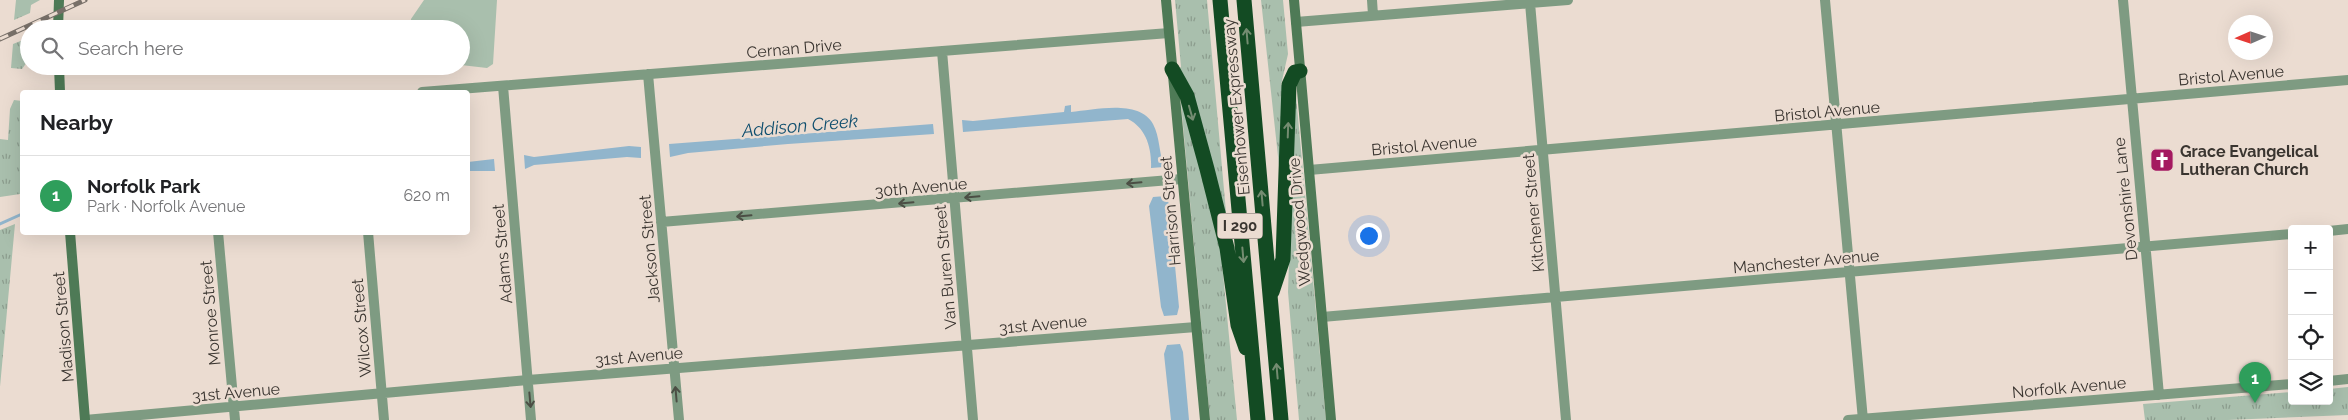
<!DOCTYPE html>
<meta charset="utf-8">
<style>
:root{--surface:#fff;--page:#f2f2f2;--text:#202124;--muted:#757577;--line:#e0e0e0;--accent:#a41960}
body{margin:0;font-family:Raleway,sans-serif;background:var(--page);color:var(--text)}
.controls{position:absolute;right:15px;bottom:15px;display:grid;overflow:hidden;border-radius:5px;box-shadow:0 5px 20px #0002}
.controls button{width:45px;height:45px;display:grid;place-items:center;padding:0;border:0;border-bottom:1px solid var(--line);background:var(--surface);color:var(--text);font:25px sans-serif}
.compass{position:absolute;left:2228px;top:15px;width:45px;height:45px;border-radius:50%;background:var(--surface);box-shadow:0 5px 20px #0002;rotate:267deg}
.you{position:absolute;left:1368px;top:235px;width:18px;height:18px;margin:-12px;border:4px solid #fff;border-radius:50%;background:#1a73e8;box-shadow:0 0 0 8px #1a73e833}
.badge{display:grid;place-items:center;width:32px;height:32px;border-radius:50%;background:var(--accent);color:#fff;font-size:16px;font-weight:700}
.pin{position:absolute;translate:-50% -41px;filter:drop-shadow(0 1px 2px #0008)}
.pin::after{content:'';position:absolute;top:26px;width:18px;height:15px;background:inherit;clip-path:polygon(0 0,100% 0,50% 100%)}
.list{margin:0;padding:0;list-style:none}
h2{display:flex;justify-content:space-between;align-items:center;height:65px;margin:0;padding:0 20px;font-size:21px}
h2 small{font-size:16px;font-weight:400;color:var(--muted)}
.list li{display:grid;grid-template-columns:32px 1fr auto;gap:15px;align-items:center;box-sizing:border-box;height:80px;padding:0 20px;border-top:1px solid var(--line)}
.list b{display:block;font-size:19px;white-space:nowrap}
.list p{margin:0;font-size:16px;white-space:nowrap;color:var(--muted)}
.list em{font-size:16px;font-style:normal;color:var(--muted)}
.icon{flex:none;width:28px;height:28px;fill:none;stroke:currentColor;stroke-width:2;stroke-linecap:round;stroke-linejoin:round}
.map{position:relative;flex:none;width:2348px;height:420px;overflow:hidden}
.search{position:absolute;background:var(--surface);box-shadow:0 5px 20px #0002;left:20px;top:20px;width:450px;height:55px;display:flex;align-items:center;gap:12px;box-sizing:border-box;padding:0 18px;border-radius:28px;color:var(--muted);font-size:19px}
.panel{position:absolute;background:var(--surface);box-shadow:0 5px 20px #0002;left:20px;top:90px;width:450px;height:145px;border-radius:5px}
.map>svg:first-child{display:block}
.grass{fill:url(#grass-tufts)}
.pitch{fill:#a9bfad}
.water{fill:#91b5cc}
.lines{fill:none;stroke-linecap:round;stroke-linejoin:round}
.stream{stroke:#91b5cc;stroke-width:3}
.street{stroke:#7e9b82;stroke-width:10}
.secondary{stroke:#4e7a56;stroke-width:10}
.highway{stroke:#134b23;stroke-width:15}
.rail-casing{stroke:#787069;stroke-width:5}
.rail{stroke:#ebdcd1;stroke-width:3;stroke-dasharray:9;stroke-linecap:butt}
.oneway{stroke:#748c71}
.oneway2{stroke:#4b4e44}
.labels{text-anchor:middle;stroke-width:5;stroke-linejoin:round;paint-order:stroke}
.shield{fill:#ebdcd1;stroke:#6f6760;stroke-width:1}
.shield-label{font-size:15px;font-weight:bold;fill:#3a3530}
.street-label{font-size:16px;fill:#3a3530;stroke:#ebdcd1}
.poi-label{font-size:16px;font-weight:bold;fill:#3a3530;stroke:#ebdcd1;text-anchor:start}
.water-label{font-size:18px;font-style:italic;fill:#0e4e6e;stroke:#ebdcd1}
</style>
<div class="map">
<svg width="2348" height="420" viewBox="0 0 2348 420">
<defs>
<pattern id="grass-tufts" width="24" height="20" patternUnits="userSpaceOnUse" patternTransform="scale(1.25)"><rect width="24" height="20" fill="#a9bfad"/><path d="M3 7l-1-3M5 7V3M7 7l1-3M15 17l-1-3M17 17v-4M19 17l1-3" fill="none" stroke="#8b9c8d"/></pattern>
</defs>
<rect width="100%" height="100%" fill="#ebdcd1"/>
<path class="grass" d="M16,0h24l-9,5 -1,8 -16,7z
M1175,0h32l19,212h-3l-44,-144 2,-1z
M1261,0h22l5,54 -7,31 3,1 -3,98z
M28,38l-1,24 -5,7 -11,-1 2,-24z
M1295,85l31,335h-27l-11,-128z
M14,100l8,1 -2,93 -20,3v-58l8,1 2,-31z
M1181,103h3l36,139 17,178h-27z
M15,224l-15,163v-157z
M2348,387v28l-120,5h-83l-2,-16 149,-12v9h37v-12z"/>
<path class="pitch" d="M424,0h73l-4,64 -6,4 -26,-3v-36h-51l1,-10z"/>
<path class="water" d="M1071,105v7c24,-2 68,-13 82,12 7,13 6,29 11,43l-13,1c1,-20 -5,-40 -23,-49l-165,13 -1,-12 11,1 91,-9 1,-6z
M933,124l1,10 -146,10 -100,9 -18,4 -1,-13z
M629,146l12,1v11l-14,-1 -93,8 -9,4 -1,-14 10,2z
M494,159l1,12h-27v-9z
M1166,196l3,8 10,103 -2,8 -13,1 -3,-9 -12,-101 4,-9z
M1180,344l3,8 6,68h-18l-7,-66 3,-9z"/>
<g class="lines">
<path class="stream" d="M0,224l22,-10"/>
<path class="street" d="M1372,0l1,15
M1825,0l38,420
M2123,0l36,395
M1530,3l36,417
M1296,22l272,-22
M942,51l31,369
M648,74l31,346
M503,86l28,334
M422,92l747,-59
M1309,170l1039,-90
M661,222l521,-43
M2329,231l19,-2
M218,232l17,188
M368,232l16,188
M1322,317l970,-83
M2329,381l19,-2
M85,420l443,-40 668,-53
M1848,420l444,-36"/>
<path class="secondary" d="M1166,0l39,420
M1294,0l37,420
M58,29l1,-29
M59,66l1,26
M70,232l15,188"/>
<path class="highway" d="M1220,0l38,420
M1244,0l37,420
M1172,69l15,27 20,73 20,79 11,77 8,23
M1272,292l11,-33 6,-174 6,-13 5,-1"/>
<g class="rail-casing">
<path id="rail" d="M0,39l85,-39"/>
</g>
<use href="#rail" class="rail"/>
</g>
<defs><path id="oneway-shaft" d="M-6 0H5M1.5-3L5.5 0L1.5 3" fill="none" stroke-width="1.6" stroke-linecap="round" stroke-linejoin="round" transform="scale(1.25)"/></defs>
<g class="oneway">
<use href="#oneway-shaft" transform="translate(1247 36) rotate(-95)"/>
<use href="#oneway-shaft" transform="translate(1191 113) rotate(74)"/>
<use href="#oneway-shaft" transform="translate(1288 130) rotate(-88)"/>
<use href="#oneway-shaft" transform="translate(1262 198) rotate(-95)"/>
<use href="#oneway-shaft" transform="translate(1243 255) rotate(85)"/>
<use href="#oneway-shaft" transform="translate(1277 371) rotate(-95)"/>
</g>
<g class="oneway2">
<use href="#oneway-shaft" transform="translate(1134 183) rotate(175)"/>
<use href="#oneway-shaft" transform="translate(972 197) rotate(175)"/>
<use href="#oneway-shaft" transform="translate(906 203) rotate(175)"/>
<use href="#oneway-shaft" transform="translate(744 216) rotate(175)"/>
<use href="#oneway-shaft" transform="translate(676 394) rotate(-95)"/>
<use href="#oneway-shaft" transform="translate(530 400) rotate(85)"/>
</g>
<defs>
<g id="church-square" transform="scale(1.25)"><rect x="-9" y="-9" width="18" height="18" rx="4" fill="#a41960" stroke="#ebdcd1"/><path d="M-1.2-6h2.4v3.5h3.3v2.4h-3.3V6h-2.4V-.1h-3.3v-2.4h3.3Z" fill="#fff"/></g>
</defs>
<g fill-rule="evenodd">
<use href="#church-square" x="2162" y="160"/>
</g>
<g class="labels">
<rect class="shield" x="1217.5" y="213.5" width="45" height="25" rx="4"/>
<g class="shield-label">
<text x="1240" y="231">I 290</text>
</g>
<g class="street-label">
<text transform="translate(794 48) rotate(-5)" y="6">Cernan Drive</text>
<text transform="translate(2231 75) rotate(-5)" y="6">Bristol Avenue</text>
<text transform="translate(1236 107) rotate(-95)" y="6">Eisenhower Expressway</text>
<text transform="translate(1827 111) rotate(-5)" y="6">Bristol Avenue</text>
<text transform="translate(1424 145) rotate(-5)" y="6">Bristol Avenue</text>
<text transform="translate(921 187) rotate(-5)" y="6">30th Avenue</text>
<text transform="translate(2125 199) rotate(-96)" y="6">Devonshire Lane</text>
<text transform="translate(1170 211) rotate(-95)" y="6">Harrison Street</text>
<text transform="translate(1533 213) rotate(-95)" y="6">Kitchener Street</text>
<text transform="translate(1299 222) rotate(-95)" y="6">Wedgwood Drive</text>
<text transform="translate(649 249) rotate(-95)" y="6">Jackson Street</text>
<text transform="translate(502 254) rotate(-95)" y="6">Adams Street</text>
<text transform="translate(1806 261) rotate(-5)" y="6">Manchester Avenue</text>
<text transform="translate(945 267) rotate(-95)" y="6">Van Buren Street</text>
<text transform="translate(210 313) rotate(-95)" y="6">Monroe Street</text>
<text transform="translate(1043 324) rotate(-5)" y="6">31st Avenue</text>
<text transform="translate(63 327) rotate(-95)" y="6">Madison Street</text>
<text transform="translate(361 328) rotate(-95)" y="6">Wilcox Street</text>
<text transform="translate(639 356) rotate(-5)" y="6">31st Avenue</text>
<text transform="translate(2069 387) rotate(-5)" y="6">Norfolk Avenue</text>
<text transform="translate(236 392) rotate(-5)" y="6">31st Avenue</text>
</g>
<g class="poi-label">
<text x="2180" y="157">Grace Evangelical<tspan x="2180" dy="18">Lutheran Church</tspan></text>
</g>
<g class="water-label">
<text transform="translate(800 126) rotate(-5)" y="6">Addison Creek</text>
</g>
</g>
</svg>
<div class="controls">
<button>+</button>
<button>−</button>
<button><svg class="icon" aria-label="locate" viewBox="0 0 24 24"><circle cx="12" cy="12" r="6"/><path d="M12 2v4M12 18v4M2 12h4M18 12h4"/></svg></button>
<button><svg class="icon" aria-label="layers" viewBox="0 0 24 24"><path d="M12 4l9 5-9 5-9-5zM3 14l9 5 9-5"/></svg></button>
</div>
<svg class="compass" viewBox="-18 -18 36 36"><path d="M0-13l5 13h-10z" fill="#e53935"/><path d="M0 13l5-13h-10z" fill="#757577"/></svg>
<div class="you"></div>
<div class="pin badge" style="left:2255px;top:403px;background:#2e9e5b">1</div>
<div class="search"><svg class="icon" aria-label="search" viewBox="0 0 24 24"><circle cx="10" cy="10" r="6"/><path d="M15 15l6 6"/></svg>Search here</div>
<section class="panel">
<h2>Nearby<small></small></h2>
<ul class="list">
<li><span class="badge" style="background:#2e9e5b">1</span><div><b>Norfolk Park</b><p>Park · Norfolk Avenue</p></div><em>620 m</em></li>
</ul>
</section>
</div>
